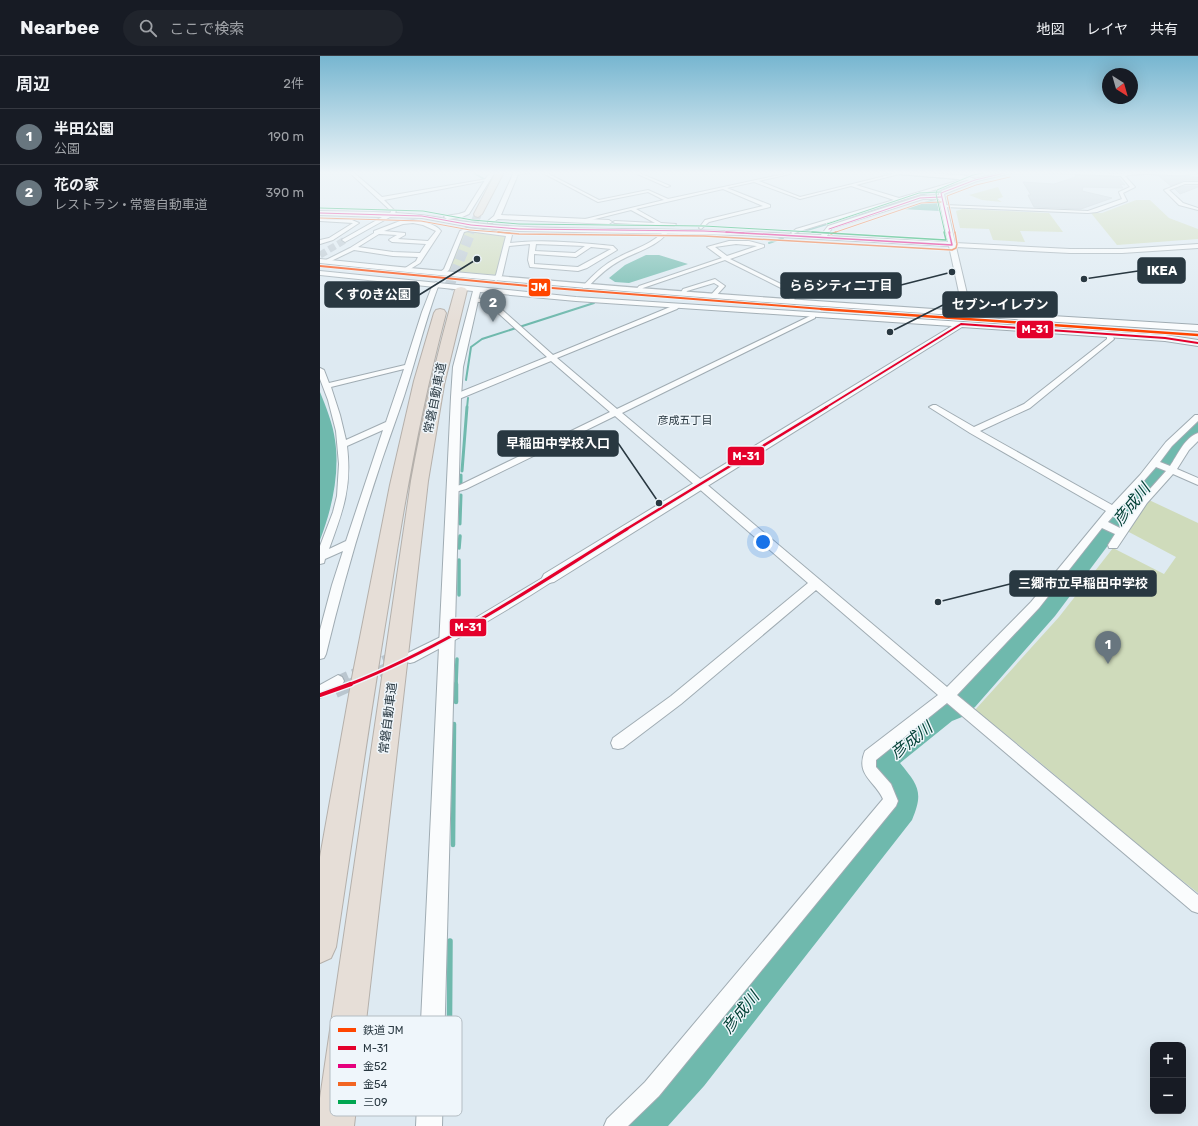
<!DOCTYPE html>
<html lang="ja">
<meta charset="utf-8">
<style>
:root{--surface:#171b24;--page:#20242c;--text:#f1f3f6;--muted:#9ea1a6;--line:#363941;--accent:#68767f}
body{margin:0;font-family:Rubik,"Noto Sans JP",sans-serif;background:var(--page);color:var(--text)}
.controls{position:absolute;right:12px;bottom:12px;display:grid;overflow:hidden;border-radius:8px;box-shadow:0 4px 16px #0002}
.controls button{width:36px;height:36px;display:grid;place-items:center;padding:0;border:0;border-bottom:1px solid var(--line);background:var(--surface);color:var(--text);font:20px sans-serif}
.compass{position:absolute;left:782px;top:12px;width:36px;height:36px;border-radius:50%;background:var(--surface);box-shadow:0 4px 16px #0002;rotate:143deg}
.you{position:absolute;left:443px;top:486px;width:14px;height:14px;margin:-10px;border:3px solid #fff;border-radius:50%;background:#1a73e8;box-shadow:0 0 0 6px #1a73e833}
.badge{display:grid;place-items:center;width:26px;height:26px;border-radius:50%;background:var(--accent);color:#fff;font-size:13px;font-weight:700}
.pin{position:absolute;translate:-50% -33px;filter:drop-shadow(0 1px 2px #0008)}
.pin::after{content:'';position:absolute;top:21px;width:14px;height:12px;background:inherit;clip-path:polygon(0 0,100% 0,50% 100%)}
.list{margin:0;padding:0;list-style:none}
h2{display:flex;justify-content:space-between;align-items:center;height:52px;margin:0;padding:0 16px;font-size:17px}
h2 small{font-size:13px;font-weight:400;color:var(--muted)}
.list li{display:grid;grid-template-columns:26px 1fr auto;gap:12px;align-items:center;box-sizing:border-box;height:56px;padding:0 16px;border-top:1px solid var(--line)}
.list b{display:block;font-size:15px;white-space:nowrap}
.list p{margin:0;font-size:13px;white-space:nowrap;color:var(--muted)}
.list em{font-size:13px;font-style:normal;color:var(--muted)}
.icon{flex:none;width:22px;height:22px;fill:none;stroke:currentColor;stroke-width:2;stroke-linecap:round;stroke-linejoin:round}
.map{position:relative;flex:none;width:878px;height:1070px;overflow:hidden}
header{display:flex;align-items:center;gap:24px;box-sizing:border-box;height:56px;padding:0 20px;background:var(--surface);border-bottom:1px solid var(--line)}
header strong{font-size:19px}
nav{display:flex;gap:22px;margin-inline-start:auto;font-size:14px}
.search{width:280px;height:36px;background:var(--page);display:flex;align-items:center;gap:10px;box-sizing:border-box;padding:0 14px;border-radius:22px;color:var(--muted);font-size:15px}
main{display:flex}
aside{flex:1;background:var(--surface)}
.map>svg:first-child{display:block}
.green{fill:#cfdbbb}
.water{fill:#6fb9ad}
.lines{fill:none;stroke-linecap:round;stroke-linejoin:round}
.stream-far5{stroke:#6fb9ad;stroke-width:1.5}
.stream-far4{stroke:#6fb9ad;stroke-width:2}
.stream-far3{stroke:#6fb9ad;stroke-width:3}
.stream-far2{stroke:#6fb9ad;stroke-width:3.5}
.stream-far1{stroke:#6fb9ad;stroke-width:4.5}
.stream{stroke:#6fb9ad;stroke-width:5.5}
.river{fill:#6fb9ad;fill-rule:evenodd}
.building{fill:#c4d1d9;stroke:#bcc8d0}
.minor-tunnel-far1{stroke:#bac6cf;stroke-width:11;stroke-dasharray:11 5.5;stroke-linecap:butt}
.minor-tunnel{stroke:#bac6cf;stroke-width:14;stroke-dasharray:14 7;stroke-linecap:butt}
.tertiary-tunnel{stroke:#bac6cf;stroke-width:7;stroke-dasharray:7 3.5;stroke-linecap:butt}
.motorway-tunnel-far1{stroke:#bac6cf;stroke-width:8;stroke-dasharray:8 4;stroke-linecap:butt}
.motorway-tunnel{stroke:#bac6cf;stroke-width:10;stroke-dasharray:10 5.5;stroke-linecap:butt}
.minor-casing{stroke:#a0acb3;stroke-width:2}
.tertiary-casing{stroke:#a0acb3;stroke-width:2}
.motorway-casing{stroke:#b5b0ab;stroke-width:2}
.minor{fill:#fafcfd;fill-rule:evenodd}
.tertiary{fill:#fafcfd;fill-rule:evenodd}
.motorway{fill:#e6ded7;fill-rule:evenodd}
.bus-1-far3-casing{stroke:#eff6fb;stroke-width:4}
.bus-1-far2-casing{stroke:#eff6fb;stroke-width:5}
.bus-1-far1-casing{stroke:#eff6fb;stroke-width:6}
.bus-1-casing{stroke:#eff6fb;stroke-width:7}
.bus-2-far1-casing{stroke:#eff6fb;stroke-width:2}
.bus-2-casing{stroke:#eff6fb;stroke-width:3}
.bus-3-far1-casing{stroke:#eff6fb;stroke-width:2}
.bus-3-casing{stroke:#eff6fb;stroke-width:3}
.bus-4-far1-casing{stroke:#eff6fb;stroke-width:2}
.bus-4-casing{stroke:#eff6fb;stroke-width:3}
.bus-1-far3{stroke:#e4002b;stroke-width:2}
.bus-1-far2{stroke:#e4002b;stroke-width:2.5}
.bus-1-far1{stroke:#e4002b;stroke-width:3}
.bus-1{stroke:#e4002b;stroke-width:4}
.bus-2-far1{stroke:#e5007d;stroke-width:1}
.bus-2{stroke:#e5007d;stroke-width:1.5}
.bus-3-far1{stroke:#f26522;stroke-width:1}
.bus-3{stroke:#f26522;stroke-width:1.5}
.bus-4-far1{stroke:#00a651;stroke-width:1}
.bus-4{stroke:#00a651;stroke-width:1.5}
.rail-1-far1-casing{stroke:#eff6fb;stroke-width:3.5}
.rail-1-casing{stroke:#eff6fb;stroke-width:4.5}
.rail-1-far1{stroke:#ff4500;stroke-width:2}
.rail-1{stroke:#ff4500;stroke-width:2.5}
.labels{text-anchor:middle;stroke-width:3;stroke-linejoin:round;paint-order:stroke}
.far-neighbourhood-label{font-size:11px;fill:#293841;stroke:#eff6fb}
.street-label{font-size:12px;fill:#293841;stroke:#eff6fb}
.near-water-label{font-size:16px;font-style:italic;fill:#034136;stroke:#eff6fb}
.key{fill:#eff6fb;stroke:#b4bdc3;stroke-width:1}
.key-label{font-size:11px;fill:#293841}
.leader{fill:none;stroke:#293841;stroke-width:1.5}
.callout-dot{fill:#293841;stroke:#eff6fb;stroke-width:1.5}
.callout{fill:#293841;stroke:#293841;stroke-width:1.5}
.callout-label{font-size:13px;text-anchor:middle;font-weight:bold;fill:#fff}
.line-badge{stroke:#eff6fb;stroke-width:1.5}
.badge-label{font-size:11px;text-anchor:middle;font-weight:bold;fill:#fff}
</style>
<header>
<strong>Nearbee</strong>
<div class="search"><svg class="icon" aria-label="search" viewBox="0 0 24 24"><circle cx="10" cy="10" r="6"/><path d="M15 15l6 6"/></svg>ここで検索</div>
<nav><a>地図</a><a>レイヤ</a><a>共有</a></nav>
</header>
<main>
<aside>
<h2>周辺<small>2件</small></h2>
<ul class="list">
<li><span class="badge">1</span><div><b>半田公園</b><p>公園</p></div><em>190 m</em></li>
<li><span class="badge">2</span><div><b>花の家</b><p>レストラン · 常磐自動車道</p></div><em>390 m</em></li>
</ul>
</aside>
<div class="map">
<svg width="878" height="1070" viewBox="0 0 878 1070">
<rect width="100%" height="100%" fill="#deeaf2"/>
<path class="green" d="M678,131l5,10 -6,2 5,3 -20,-2 -13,-5z
M816,144h14l19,18 29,11v10l-81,6 -26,-32h11z
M642,153l87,4 14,19 -43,-1 5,11 -32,-2 -4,-11 -29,-1 -4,-17z
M147,174l39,5 -9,40 -48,-4 16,-40z
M829,444l49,23v370c-76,-59 -147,-124 -223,-183l84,-93 54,-69 51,26 12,-17 -49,-26z"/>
<path class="water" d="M611,144l6,1 2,10 -38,-2z
M326,199h13l29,9 -59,19 -14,-1 -6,-4 16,-13z
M0,336c6,15 13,32 15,48 5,33 -3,69 -15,100z"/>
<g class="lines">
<path class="stream-far5" d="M152,116l12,7
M485,175l162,-50"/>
<path class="stream-far4" d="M449,187l14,-5
M146,324l5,-33 11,-8 112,-36
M147,352l1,-10"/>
<path class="stream-far3" d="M142,415l5,-64
M141,419v10
M140,468l1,-29"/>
<path class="stream-far2" d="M139,492l1,-12
M139,504v35
M136,629l1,-26"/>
<path class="stream-far1" d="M136,646v-18
M133,789l1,-121"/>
<path class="stream" d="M129,1047l1,-162"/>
<path class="river" d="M561,116c17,0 80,-1 91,9l-4,2 -9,-3 -75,-6z
M878,366v14l-14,14 -12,19 -27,27 -90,120 -80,91 -13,10 -10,4 -52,42c18,22 24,29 12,57l-208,266 -36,40h-45l5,-14 50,-52 213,-258v-7l-12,-16 -7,-16 6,-15 56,-43 10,-4 13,-10 82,-87 94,-116 27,-27 12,-18 20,-19z"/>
</g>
<path class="building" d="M755,119l43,2 7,8 -5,-1 3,4 -40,-1 -1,4 30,7 -31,11 -47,-2 -6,-12h3l-8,-13 31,2 22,-7z
M839,120l39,1v3h-14l-13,6z
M865,130h13v1l-18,7 -5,-5z"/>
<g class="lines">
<path class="minor-tunnel-far1" d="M18,625l74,-32
M28,629l49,-21"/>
<path class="minor-tunnel" d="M15,635l16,-7"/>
<path class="tertiary-tunnel" d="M0,199l25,-15"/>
<path class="motorway-tunnel-far1" d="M150,177l8,-19"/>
<path class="motorway-tunnel" d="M128,233l23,-57"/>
<g class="minor-casing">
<path id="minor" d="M29,116h4l29,25 105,-18 2,1 -105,20 12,12 -4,3 -2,-1 1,-3z
M214,116l-20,3 -2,-1 13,-2z
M221,116h4l54,28 49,-10 20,9 125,-27h5l-39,9 41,16 101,-25 -2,2 -43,11 43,13 68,-20 3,1 -170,52 -7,3 -2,-1 5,-4 98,-29 -43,-14 -51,13 -46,-17 -27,6 43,17v2l-61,15 -8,7 -2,-1 6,-8 58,-14 -40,-17 -87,20 25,14 15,1 -2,2 -59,-3 -2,-1 2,-1 40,2 -24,-13 -48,12 -2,-2 83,-20 -16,-8 -50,10z
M313,116h4l33,14 -3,1z
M717,116l85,2 11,-2 56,1 9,-1v1c-24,6 -49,-3 -73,3l10,11 -12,6 4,8 -30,11 -9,1 -144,-6 -2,-1 2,-1 144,6 34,-12 -3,-7 11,-5 -9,-11z
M864,126h14v2h-13l-16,6 14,13 15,5v2l-19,-5 -15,-15z
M0,163l32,1 7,3 -26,17 -13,4v-4l9,-2 24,-15 -33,-2z
M93,164c9,2 22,3 28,11l-21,32 -13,8 -5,-1 14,-9 2,-4 -25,-1 -39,-6 -25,12 -5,-1 26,-13 24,-15v-2l26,-10zM93,167l10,2 13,6 -8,10 -30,-2 7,-4v-2l-21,-2 19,-7zM59,178l18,1 -7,4 -1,1 3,2 34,2 -6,9 -27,-1 -35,-5z
M147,172l42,5 3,2 -2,8c35,-4 68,0 103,3l4,4 -30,18 -9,3 -48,-4 -2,-7 2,-16 -21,2 -7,30 -6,5 -3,-2 3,-4 10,-39 -38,-5 -4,1 -15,38 -6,5h-4v-2l5,-4 16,-38zM216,188l49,2 -10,7 -40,-2zM271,191l20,2 -33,18 -44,-3v-10l42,3z
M345,174l4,1c-12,16 -31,20 -48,29 -13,7 -24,17 -34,28h-4v-2c10,-11 20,-21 34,-28 16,-9 35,-13 48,-28z
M409,185h20l15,4v2l-34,12 57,28 8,8 -1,7h-4l-1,-7 -6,-6 -58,-29 -82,28 -3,4 -5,-1 4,-5 83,-28 -15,-11zM416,188l21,2 -30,10 -12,-9z
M395,223l10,7 -10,11 -5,-1 9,-10 -5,-3 -27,8 -2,4 -5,-1 3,-5z
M116,226l3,2c-16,42 -25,85 -40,127 -29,80 -53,160 -73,243l-2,4 -4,1v-29l12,-45 11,-34 -18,8 -1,4 -4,1v-18l13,-34 4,-16 2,-32 -3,-33 -8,-31 -8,-21v-11l4,2 5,13 76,-18 17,-53 11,-28zM84,313l-18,53 -40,18 -6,-25 -9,-28zM63,374l-37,111 -17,8c14,-38 23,-62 18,-103z
M153,242l18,2 62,55 122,-50h4l1,1 -3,3 -120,49 60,51 193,-93 1,-2h4v4l-193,95 325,274 84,-85 75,-91 -136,-78 -41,-26 4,-2h3l38,22 50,-23 83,-65v-6h4l3,6 -1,1 -83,68 -50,23 132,74 28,-30 26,-33 29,-27h3v6l-26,25 -12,16 10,4c7,-10 15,-29 28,-33v8l-9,9 -12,19 21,9v7l-25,-11 -26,29 -30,45h-8l-1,-3 7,-11 -13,-6 -63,80 -82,87 241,200v18l-6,-2 -245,-208 -71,57v7l15,17 7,17 -2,5 -237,290 -31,30h-24l3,-7 38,-37 238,-283c-8,-18 -28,-24 -18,-48l73,-56 -122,-105 -135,114 -58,44 -5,1 -5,-1 -2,-5 2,-5 58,-42 137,-113 -193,-167 -149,73 -14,4 -3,-1 -2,-2 2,-2 11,-3 150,-73 -59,-51 -92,38h-6v-4l94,-38 -60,-54 -16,-2v-2zM836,411l10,4 -25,28 -21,29 -12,-6z
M229,518l4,1 1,3 -1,3c-45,29 -91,56 -139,81l-4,1 -4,-1 -2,-4 2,-4 51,-25z
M18,619l4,2 2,4 -2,4 -22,13v-13z"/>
</g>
<g class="tertiary-casing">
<path id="tertiary" d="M170,116h5l-26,42 -9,4 -13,1c58,10 117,9 176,10 66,0 132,3 198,6l7,-9 93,-30 18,-1v-3l30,-12 -68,-6 -2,-2 64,3 12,4 29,-7h7v1l-34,8 -33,13 11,49 115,6h52l76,-5v4l-76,5h-52l-114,-6 15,64 227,14v6c-293,-19 -586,-37 -878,-68v-4c214,22 428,38 643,52l-14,-65 -207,-11 -223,-4 -48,-4 -49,-9 -32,-1 -45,25 -3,-2 1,-1 39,-22 -62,-2v-4c43,1 85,0 127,8l-3,-2 1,-1 14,-2 6,-2zM603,143h16l9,43 -121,-6 5,-8z
M194,116h5l-18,43 108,5 3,2 -3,2 -111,-5 -6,4h-4v-2l6,-5z
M0,215l256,26 589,38 33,5v6l-33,-5 -203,-14 -408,255 -5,1 -5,-1 -2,-4 2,-4 408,-248 -376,-25 -96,-9 -17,75 -2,30 -19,729h-26l35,-729 2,-30 20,-76 -153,-16z"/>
</g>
<g class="motorway-casing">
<path id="motorway" d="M176,116h8l-22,42 -4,3 -3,-1 -1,-2z
M141,231l4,1 2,2 -23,95 -16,96 -74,645h-34v-28l91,-617c12,-65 26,-128 44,-191l2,-2z
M120,253l4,1 2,3c-24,91 -41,183 -55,276 -20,119 -37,239 -55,358l-5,11 -11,5v-106l32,-179 38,-193 24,-104 20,-68 2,-3z"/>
</g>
<use href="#minor" class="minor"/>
<use href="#tertiary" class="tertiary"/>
<use href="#motorway" class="motorway"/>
<g class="bus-1-far3-casing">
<path id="bus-1-far3" d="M505,352l136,-84 204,14 33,5"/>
</g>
<g class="bus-1-far2-casing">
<path id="bus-1-far2" d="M305,474l202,-123"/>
</g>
<g class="bus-1-far1-casing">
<path id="bus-1-far1" d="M28,629c100,-39 188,-100 279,-156"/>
</g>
<g class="bus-1-casing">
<path id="bus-1" d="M0,639l31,-11"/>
</g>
<g class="bus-2-far1-casing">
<path id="bus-2-far1" d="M0,157l102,3 49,9 48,4 185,2 40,2
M509,173l91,-31 21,-1
M630,177l-9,-40 34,-13 34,-8"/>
</g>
<g class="bus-2-casing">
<path id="bus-2" d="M406,176l226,13 -3,-13"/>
</g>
<g class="bus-3-far1-casing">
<path id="bus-3-far1" d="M0,162l101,3 49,9 40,3
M513,177l88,-30 20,-1
M635,177l-8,-37 29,-11 34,-8"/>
</g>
<g class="bus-3-casing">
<path id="bus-3" d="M178,176l21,2 185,2 248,14 4,-2 1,-4 -2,-12
M511,178l5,-2"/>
</g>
<g class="bus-4-far1-casing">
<path id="bus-4-far1" d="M0,152l103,3 49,9 47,4 185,2 125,7
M507,168l92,-31 22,-1
M625,177l-9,-39 1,-4 36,-15 16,-3"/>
</g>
<g class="bus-4-casing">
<path id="bus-4" d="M492,176l134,8 -2,-8"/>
</g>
<use href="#bus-1-far3" class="bus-1-far3"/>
<use href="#bus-1-far2" class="bus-1-far2"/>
<use href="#bus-1-far1" class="bus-1-far1"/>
<use href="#bus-1" class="bus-1"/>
<use href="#bus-2-far1" class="bus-2-far1"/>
<use href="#bus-2" class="bus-2"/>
<use href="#bus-3-far1" class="bus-3-far1"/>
<use href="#bus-3" class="bus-3"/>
<use href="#bus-4-far1" class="bus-4-far1"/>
<use href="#bus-4" class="bus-4"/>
<g class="rail-1-far1-casing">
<path id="rail-1-far1" d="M0,210l219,21 296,23"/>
</g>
<g class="rail-1-casing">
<path id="rail-1" d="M501,253l377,26"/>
</g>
<use href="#rail-1-far1" class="rail-1-far1"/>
<use href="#rail-1" class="rail-1"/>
</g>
<linearGradient id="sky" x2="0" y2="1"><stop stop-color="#77b6d0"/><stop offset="0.44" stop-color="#f0f6f9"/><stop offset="1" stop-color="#f0f6f9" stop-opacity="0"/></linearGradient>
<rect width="878" height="265" fill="url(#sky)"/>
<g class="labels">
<g class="far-neighbourhood-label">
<text x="365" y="368">彦成五丁目</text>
</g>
<g class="street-label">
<text transform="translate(115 342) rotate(-79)" y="4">常磐自動車道</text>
<text transform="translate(68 662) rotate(-83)" y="4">常磐自動車道</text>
</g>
<g class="near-water-label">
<text transform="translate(811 448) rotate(-51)" y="6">彦成川</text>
<text transform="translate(591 684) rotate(-38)" y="6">彦成川</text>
<text transform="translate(420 956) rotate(-51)" y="6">彦成川</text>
</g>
</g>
<rect x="10" y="960" width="132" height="100" rx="6" class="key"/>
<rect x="18" y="972" width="18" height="4" fill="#ff4500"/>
<rect x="18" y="990" width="18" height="4" fill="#e4002b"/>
<rect x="18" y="1008" width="18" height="4" fill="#e5007d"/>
<rect x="18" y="1026" width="18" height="4" fill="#f26522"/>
<rect x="18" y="1044" width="18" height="4" fill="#00a651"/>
<g class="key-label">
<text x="43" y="978">鉄道 JM</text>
<text x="43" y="996">M-31</text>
<text x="43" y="1014">金52</text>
<text x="43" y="1032">金54</text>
<text x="43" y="1050">三09</text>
</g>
<path class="leader" d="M764 223L818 215M632 216L581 229M157 203L99 239M570 276L623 249M339 447L298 387M618 546L690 528"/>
<g class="callout-dot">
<circle cx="764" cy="223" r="4"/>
<circle cx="632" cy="216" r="4"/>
<circle cx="157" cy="203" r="4"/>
<circle cx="570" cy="276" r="4"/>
<circle cx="339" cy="447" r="4"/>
<circle cx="618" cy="546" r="4"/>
</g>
<g class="callout">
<rect x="818" y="202" width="47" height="25" rx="4"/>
<rect x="461" y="217" width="120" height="25" rx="4"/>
<rect x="5" y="226" width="94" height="25" rx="4"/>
<rect x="623" y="236" width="114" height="25" rx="4"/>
<rect x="178" y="375" width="120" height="25" rx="4"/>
<rect x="690" y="515" width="146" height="25" rx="4"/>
</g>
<g class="callout-label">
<text x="842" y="219">IKEA</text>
<text x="521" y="234">ららシティ二丁目</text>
<text x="52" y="243">くすのき公園</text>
<text x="680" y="253">セブン-イレブン</text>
<text x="238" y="392">早稲田中学校入口</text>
<text x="763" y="532">三郷市立早稲田中学校</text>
</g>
<g class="line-badge">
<rect x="208" y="222" width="23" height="19" rx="4" fill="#ff4500"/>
<rect x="696" y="264" width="38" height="19" rx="4" fill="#e4002b"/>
<rect x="407" y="390" width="38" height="20" rx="4" fill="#e4002b"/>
<rect x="129" y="562" width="38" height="19" rx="4" fill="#e4002b"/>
</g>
<g class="badge-label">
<text x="219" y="235">JM</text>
<text x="715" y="277">M-31</text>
<text x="426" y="404">M-31</text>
<text x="148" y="575">M-31</text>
</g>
</svg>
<div class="controls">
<button>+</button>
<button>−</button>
</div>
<svg class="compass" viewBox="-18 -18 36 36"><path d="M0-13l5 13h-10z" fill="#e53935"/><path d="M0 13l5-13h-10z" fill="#9ea1a6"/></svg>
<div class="you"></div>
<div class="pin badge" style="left:788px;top:608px">1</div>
<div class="pin badge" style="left:173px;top:266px">2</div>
</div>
</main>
